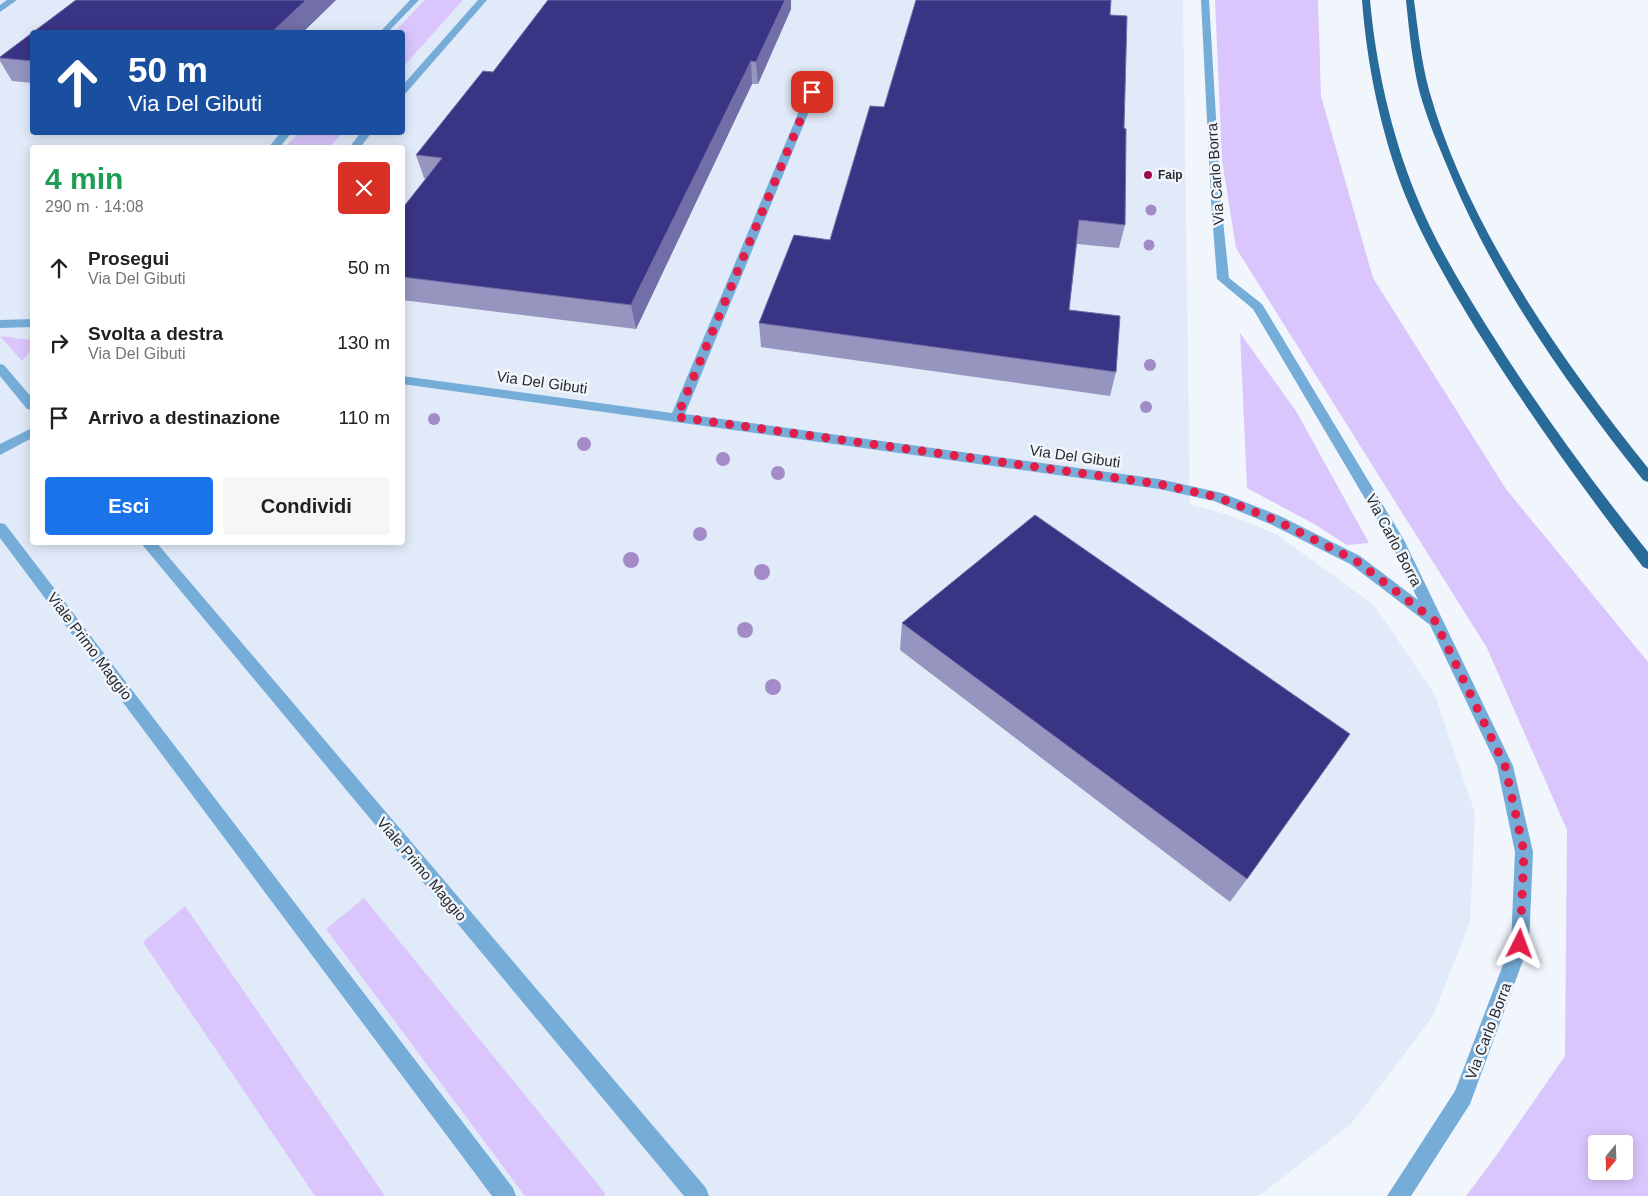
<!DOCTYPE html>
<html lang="it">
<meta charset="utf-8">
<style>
body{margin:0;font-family:Helvetica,sans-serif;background:#f6f6f6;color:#202124;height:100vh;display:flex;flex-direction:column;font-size:19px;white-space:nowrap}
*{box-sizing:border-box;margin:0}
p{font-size:16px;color:#757577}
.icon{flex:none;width:28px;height:28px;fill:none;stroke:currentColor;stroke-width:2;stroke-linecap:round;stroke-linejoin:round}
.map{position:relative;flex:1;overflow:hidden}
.drawer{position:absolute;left:30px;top:145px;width:375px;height:400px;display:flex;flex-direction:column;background:#fff;border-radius:5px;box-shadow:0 2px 12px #0003}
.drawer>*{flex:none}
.guide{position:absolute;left:30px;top:30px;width:375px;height:105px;border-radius:5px;box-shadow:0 2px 12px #0003;background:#1a4fa0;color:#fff;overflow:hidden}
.needle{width:32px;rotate:199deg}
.tools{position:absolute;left:1588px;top:1135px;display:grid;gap:10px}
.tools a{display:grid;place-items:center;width:45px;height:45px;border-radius:5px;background:#fff;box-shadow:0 2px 12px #0003;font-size:25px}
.pin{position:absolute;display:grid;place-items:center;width:42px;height:42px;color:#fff;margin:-21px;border-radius:10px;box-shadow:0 2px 8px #0006}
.me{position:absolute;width:55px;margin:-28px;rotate:3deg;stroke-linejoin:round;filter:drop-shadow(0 0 4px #0008)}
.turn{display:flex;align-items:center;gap:18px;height:105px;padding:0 15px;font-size:22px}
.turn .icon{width:65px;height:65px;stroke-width:2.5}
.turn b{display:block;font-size:35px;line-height:42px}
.round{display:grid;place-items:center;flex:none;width:52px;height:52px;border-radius:5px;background:#f6f6f6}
.headline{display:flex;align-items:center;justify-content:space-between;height:85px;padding:0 15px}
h1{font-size:30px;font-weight:700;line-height:38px;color:#1e9e55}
.action{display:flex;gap:10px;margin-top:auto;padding:10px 15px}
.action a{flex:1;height:58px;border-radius:5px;background:#1a73e8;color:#fff;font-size:20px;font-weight:700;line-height:58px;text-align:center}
.action a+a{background:#f6f6f6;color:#202124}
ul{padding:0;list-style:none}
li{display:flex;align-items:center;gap:15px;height:75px;padding:0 15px}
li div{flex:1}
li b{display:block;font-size:19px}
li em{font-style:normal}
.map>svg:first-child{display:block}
.built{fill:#e1eaf8;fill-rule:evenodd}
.green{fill:#dac6fd;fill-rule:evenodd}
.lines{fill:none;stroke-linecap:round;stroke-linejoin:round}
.street{fill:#75add8;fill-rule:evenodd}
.primary{fill:#296b98;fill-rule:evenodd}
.tree{fill:#a38bc7}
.wall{fill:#9695c0}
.shaded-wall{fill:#716ea8}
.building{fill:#3a3484;stroke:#716ea8}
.route{stroke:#e11d48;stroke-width:9;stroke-dasharray:0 16.2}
.poi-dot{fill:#9f0951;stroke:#f1f6fd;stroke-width:2}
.labels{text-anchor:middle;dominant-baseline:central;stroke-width:5;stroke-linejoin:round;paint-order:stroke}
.far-poi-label{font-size:12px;font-weight:bold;fill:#282a2d;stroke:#f1f6fd;text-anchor:start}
.street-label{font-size:15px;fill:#282a2d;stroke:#f1f6fd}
</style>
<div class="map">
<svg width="1648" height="1196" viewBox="0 0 1648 1196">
<rect width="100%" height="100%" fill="#f1f6fd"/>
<path class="built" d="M 0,0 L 1183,0 L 1190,505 L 1226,514 L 1276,534 L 1374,605 L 1435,695 L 1475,813 L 1470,922 L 1433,1016 L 1351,1124 L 1259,1196 L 0,1196 ZM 32,32 L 402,32 L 402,132 L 32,132 ZM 32,148 L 402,148 L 402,542 L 32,542 Z"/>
<path class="green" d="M 425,0 L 463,0 L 403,67 L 402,32 L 394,32 Z
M 1215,0 L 1318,0 L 1321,96 L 1373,278 L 1506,489 L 1648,662 L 1648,1196 L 1466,1196 L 1496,1156 L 1565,1056 L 1567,830 L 1487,648 L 1236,248 L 1222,160 ZM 1596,1144 L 1624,1144 L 1624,1171 L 1596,1171 Z
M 299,133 L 299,132 L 343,133 L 329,147 L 285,147 Z
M 1240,333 L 1296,411 L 1369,543 L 1347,545 L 1314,524 L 1247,488 Z
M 0,336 L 32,340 L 32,349 L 22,361 Z
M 364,898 L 605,1193 L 604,1196 L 525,1196 L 326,929 Z
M 185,906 L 385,1196 L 315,1196 L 143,942 Z"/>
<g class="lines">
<path class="street" d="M 7,0 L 17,0 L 0,12 L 0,5 Z
M 410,0 L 419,0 L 388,32 L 380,32 Z
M 478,0 L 487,0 L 405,94 L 402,95 L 402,86 Z
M 1201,0 L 1209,0 L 1221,201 L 1229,278 L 1262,304 L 1404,540 L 1513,766 L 1533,852 L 1529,944 L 1470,1104 L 1411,1196 L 1387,1196 L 1455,1091 L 1511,944 L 1515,852 L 1497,766 L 1430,625 L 1350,564 L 1270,524 L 1214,501 L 1159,489 L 402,384 L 402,376 L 672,413 L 807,92 L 812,89 L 817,92 L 685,414 L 1159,479 L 1222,493 L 1280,516 L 1360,556 L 1418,600 L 1390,541 L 1253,309 L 1217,279 L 1211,201 Z
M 281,132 L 292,132 L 279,148 L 268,148 Z
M 361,132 L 372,132 L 360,148 L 349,148 Z
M 32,319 L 32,327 L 0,328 L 0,320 Z
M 0,364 L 4,365 L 32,398 L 32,410 L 27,409 L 0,376 Z
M 32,428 L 32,438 L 0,455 L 0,444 Z
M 0,523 L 5,524 L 513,1188 L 516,1196 L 492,1196 L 0,538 Z
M 140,542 L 156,542 L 706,1188 L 709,1196 L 684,1196 Z"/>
<path class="primary" d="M 1362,0 L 1370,0 C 1376,66 1391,133 1416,195 C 1434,240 1460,283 1486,325 C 1535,404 1590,479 1648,552 L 1648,569 L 1643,567 C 1584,490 1527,411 1476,329 C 1450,286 1424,242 1405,195 C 1381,133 1367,66 1362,0 Z
M 1406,0 L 1414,0 C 1418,30 1421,60 1429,90 C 1467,226 1560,358 1648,468 L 1648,482 L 1643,480 C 1569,387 1499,289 1452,178 C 1440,149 1427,120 1419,90 C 1412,60 1409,30 1406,0 Z"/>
</g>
<g class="tree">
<circle cx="1151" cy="210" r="5.5"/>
<circle cx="1149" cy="245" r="5.5"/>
<circle cx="1150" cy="365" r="6"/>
<circle cx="1146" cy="407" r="6"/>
<circle cx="434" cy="419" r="6"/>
<circle cx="584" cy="444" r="7"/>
<circle cx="723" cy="459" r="7"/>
<circle cx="778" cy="473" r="7"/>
<circle cx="700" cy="534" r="7"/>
<circle cx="631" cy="560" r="8"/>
<circle cx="762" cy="572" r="8"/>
<circle cx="745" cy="630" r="8"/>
<circle cx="773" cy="687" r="8"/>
</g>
<path class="wall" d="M 76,0 L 336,0 L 303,32 L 32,32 L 32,83 L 12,81 L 0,61 L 0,57 Z
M 791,9 L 758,84 L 752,84 L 636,329 L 402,300 L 402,209 L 426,179 L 424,178 L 416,155 L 493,72 Z
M 1110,15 L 1125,225 L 1119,248 L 1077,244 L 1069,310 L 1116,372 L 1110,396 L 761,347 L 759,323 L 830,240 L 884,107 Z
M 902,623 L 1247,879 L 1230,902 L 900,650 Z"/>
<path class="shaded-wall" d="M 306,0 L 336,0 L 303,32 L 272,32 Z
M 785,0 L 791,0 L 791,9 L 758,84 L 756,62 Z
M 751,61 L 752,84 L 636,329 L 631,305 Z"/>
<path class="building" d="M 76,0 L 306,0 L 272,32 L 32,32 L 32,61 L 0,58 L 0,57 Z
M 548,0 L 785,0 L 756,62 L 751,61 L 631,305 L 402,277 L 402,247 L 403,246 L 402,246 L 402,209 L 442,158 L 416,155 L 483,71 L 493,72 Z
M 916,0 L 1111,0 L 1110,15 L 1127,16 L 1124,128 L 1126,129 L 1125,225 L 1079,220 L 1069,310 L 1120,316 L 1116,372 L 759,323 L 794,235 L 830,240 L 870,106 L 884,107 Z
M 1035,515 L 1350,734 L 1247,879 L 902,623 Z"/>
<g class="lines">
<path class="route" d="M 812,92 L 677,417 L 1159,484 L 1217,497 L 1275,520 L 1355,560 L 1435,621 L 1505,766 L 1524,852 L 1520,944"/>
</g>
<circle class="poi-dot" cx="1148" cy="175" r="5"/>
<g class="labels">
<g class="far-poi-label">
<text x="1158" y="175">Faip</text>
</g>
<g class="street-label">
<text transform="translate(1215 174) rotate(-94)">Via Carlo Borra</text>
<text transform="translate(542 382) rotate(8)">Via Del Gibuti</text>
<text transform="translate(1075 456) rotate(8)">Via Del Gibuti</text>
<text transform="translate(1394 540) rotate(62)">Via Carlo Borra</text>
<text transform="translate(90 646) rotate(53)">Viale Primo Maggio</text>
<text transform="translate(422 869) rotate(50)">Viale Primo Maggio</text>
<text transform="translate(1488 1031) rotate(-69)">Via Carlo Borra</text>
</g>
</g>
</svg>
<div class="tools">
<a><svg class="needle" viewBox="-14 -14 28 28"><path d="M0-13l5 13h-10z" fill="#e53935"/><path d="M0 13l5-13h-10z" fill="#757577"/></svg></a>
</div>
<div class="pin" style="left:812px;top:92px;background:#d93025"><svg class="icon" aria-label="arrive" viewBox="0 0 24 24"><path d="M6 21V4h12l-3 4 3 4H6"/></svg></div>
<svg class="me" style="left:1520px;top:944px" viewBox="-20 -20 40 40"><path d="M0-17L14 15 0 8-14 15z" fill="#e11d48" stroke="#fff" stroke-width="4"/></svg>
<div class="guide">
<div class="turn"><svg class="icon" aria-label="ahead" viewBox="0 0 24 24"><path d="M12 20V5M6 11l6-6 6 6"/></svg><div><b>50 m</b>Via Del Gibuti</div></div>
</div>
<section class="drawer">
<div class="headline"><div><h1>4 min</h1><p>290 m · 14:08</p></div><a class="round" style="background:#d93025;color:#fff"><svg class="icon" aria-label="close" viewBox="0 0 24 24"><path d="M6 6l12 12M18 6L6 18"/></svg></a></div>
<ul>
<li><svg class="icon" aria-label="ahead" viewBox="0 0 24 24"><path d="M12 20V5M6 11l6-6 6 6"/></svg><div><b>Prosegui</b><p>Via Del Gibuti</p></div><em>50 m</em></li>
<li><svg class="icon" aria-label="right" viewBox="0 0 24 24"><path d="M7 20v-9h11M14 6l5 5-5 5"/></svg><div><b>Svolta a destra</b><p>Via Del Gibuti</p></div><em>130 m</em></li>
<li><svg class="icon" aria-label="arrive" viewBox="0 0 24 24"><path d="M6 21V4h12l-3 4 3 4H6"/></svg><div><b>Arrivo a destinazione</b></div><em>110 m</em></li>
</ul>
<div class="action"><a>Esci</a><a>Condividi</a></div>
</section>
</div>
